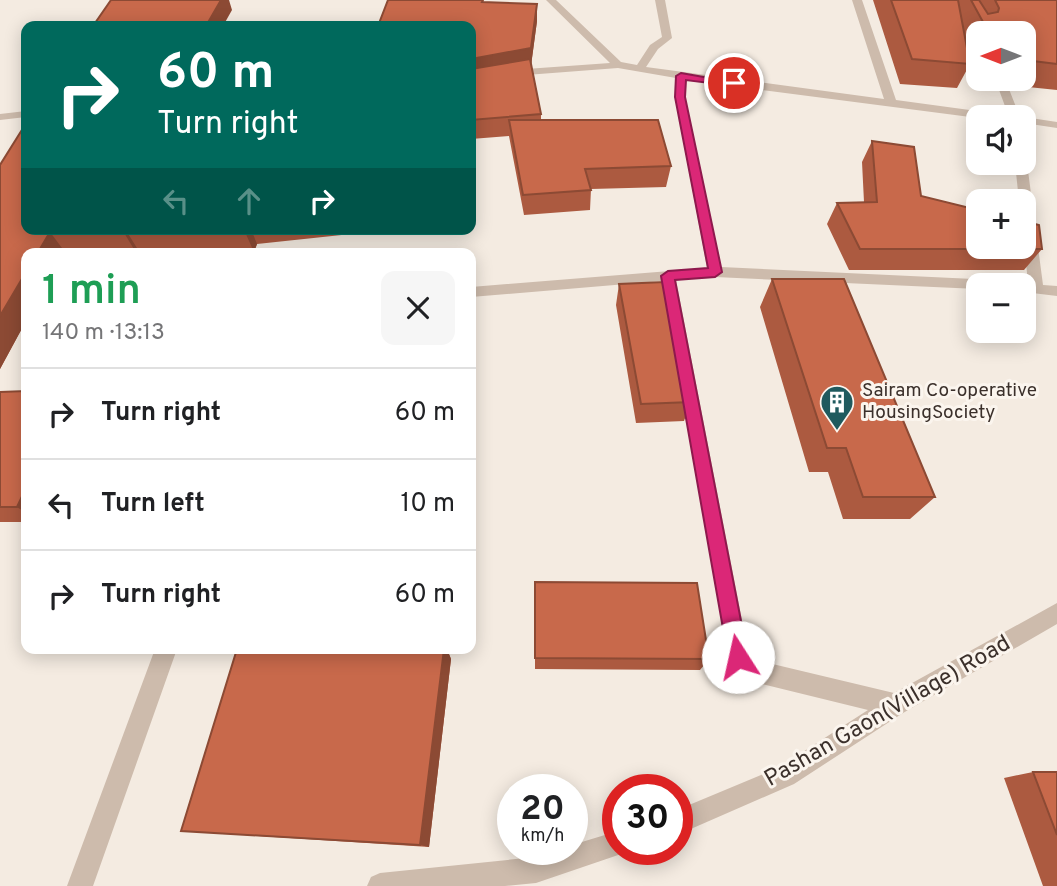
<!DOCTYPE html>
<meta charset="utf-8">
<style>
body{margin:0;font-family:Overpass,sans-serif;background:#f6f6f6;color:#202124;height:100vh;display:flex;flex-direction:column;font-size:26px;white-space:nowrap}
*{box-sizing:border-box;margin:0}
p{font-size:23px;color:#757577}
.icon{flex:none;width:38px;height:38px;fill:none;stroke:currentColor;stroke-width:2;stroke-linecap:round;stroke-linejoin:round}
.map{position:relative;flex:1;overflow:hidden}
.details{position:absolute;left:21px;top:248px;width:455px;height:406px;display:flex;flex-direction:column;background:#fff;border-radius:14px;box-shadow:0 4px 18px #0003}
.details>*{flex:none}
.banner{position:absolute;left:21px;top:21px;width:455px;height:214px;border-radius:14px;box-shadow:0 4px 18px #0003;background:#00695c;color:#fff;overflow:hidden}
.needle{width:46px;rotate:270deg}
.fabs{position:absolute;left:966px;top:21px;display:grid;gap:14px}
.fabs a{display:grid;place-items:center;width:70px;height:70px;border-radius:14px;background:#fff;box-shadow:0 4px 18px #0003;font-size:35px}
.speed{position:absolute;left:497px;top:774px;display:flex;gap:14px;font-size:35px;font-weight:700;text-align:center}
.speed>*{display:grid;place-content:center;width:91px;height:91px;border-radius:50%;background:#fff;box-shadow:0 4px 18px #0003;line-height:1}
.speed small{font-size:18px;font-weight:400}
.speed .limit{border:10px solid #d22;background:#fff;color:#111}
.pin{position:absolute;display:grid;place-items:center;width:60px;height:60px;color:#fff;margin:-30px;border:4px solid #fff;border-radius:50%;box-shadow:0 2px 7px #0007}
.me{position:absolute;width:77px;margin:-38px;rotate:350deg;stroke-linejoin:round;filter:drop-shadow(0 0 5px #0008)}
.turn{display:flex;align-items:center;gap:24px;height:147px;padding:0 21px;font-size:32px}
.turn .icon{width:91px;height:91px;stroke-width:2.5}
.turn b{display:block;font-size:49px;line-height:60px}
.lanes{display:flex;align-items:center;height:66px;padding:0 21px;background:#0003;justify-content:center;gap:35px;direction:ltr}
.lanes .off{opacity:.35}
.round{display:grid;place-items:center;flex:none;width:74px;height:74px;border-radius:14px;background:#f6f6f6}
.headline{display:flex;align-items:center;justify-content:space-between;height:119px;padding:0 21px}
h1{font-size:42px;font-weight:600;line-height:52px;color:#1e9e55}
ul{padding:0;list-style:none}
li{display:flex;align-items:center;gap:21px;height:91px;padding:0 21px;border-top:2px solid #e0e0e0}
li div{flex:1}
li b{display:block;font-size:26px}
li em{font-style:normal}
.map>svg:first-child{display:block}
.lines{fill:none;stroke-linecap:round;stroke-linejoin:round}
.street{fill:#cdbbac;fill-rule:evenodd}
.wall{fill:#ac5a40}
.shaded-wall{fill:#8c4a34}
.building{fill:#c8694b;stroke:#8c4a34;stroke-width:2}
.route{fill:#db2777;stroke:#8e194d;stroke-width:2}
.labels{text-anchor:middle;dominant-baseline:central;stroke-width:6;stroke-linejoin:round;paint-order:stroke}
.poi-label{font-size:19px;fill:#3b302b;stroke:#fbf5ee;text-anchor:start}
.near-street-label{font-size:23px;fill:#3b302b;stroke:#fbf5ee}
</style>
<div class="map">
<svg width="1057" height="886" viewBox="0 0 1057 886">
<rect width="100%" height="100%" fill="#f4ebe1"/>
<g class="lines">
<path class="street" d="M 546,0 L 556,0 L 621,62 L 637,65 L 650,45 L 662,37 L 655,0 L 665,0 L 672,38 L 658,49 L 646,67 L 884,99 L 852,0 L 862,0 L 896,100 L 999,114 L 1005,117 L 978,118 L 686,80 L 685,97 L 721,267 L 995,280 L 1002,285 L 978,285 L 978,289 L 715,277 L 676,280 L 748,651 L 760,661 L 894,693 L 1057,603 L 1057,624 L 903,713 L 794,784 L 677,835 L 677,810 L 778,768 L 868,710 L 754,682 L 730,665 L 662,281 L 471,297 L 471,287 L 707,268 L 675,97 L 676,78 L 618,68 L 526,75 L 471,86 L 471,80 L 526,69 L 610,63 Z
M 995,79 L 1005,79 L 1020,117 L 1009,117 Z
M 26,111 L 26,117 L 0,120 L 0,114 Z
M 1021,117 L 1024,117 L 1057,122 L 1057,128 L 1024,123 L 1024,117 Z
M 1024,160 L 1027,163 L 1043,285 L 1057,286 L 1057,296 L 1024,292 L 1024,285 L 1020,285 L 1028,283 L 1024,243 L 1024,201 L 1019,201 L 1015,163 L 1024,163 Z
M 155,649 L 177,649 L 93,886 L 67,886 Z
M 618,831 L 618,849 L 628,849 L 627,852 L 536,883 L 505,886 L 367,886 L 371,877 L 380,873 L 536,857 L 562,849 L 572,849 L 572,845 Z"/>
</g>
<path class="wall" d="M 873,0 L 1057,0 L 1057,90 L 1010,85 L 1006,79 L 1024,79 L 1024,33 L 978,33 L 978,64 L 966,38 L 970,64 L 957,88 L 900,84 Z
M 491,2 L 537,4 L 537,21 L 531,65 L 541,114 L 541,120 L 671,166 L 666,187 L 591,189 L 590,210 L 524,215 L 509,136 L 471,139 L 471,26 Z
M 986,79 L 996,79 L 994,83 L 987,82 Z
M 872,141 L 921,196 L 1042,249 L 1024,270 L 849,270 L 827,224 L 837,203 L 864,202 L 862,162 Z
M 0,165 L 26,229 L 351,229 L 351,234 L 257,244 L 254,252 L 137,248 L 135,251 L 65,252 L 64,254 L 26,254 L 26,321 L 0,369 Z
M 772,279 L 935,497 L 910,519 L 843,519 L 828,472 L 809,472 L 760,307 Z
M 619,284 L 691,402 L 684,421 L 636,423 L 616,305 Z
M 26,391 L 26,522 L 0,522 L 0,392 Z
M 535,582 L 709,659 L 700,670 L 535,669 Z
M 237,649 L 447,649 L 451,659 L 429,847 L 181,831 Z
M 1033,772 L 1057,772 L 1057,886 L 1043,886 L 1004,778 Z"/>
<path class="shaded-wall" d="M 221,0 L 229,0 L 232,10 L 223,26 L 206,26 Z
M 537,4 L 537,21 L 531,66 L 471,77 L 471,59 Z
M 124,229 L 125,229 L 137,248 L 135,251 L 123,231 Z
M 246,229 L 251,229 L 257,244 L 254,252 L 245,232 Z
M 50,232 L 65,252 L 64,254 L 37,254 Z
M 26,272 L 26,321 L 0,369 L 0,316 Z
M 26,488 L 26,513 L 17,507 Z
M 444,649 L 447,649 L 451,659 L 429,847 L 420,845 Z"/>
<path class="building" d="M 111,0 L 221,0 L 206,26 L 93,26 Z
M 388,0 L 483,0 L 482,2 L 537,4 L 531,48 L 471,59 L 471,26 L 378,26 Z
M 891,0 L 958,0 L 970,64 L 912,59 Z
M 971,0 L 979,0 L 988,14 L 998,12 L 999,8 L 995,0 L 1057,0 L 1057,64 L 1025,60 L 1024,58 L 1024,33 L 989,33 Z
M 530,59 L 541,114 L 471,120 L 471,69 Z
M 509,120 L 658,120 L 671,166 L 585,169 L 591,190 L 523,195 Z
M 25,125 L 26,125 L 26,229 L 124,229 L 123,231 L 50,232 L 37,254 L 26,254 L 26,272 L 0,316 L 0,165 Z
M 872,141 L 914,147 L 921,196 L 978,210 L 978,247 L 1024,247 L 1024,221 L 1039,225 L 1042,249 L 860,249 L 837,203 L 877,202 Z
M 166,229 L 246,229 L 245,232 Z
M 772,279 L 844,279 L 935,497 L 863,497 L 846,448 L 827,448 Z
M 665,282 L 691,402 L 641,404 L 619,284 Z
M 26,391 L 26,488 L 17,507 L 0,507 L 0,392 Z
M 535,582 L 697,583 L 709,659 L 535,658 Z
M 237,649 L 444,649 L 420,845 L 181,831 Z
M 1033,772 L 1057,772 L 1057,835 Z"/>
<path class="route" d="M 681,73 L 738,83 L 734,86 L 686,80 L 685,97 L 722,272 L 715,277 L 675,280 L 748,657 L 745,664 L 738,667 L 731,664 L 728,657 L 661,276 L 668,271 L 708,268 L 675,97 L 676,76 Z"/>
<defs>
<symbol id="building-pin" viewBox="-11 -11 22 30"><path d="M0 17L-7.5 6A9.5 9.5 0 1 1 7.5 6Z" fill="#1f5a5e" stroke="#fbf5ee"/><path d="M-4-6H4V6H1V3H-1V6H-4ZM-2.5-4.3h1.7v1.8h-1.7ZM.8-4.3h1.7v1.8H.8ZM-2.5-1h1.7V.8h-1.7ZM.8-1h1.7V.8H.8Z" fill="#fff"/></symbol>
</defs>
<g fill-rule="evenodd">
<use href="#building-pin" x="818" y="383" width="38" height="52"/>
</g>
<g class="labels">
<g class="poi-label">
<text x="862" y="391">Sairam Co-operative<tspan x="862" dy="22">HousingSociety</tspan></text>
</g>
<g class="near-street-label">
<text transform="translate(888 712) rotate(-30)">Pashan Gaon(Village) Road</text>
</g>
</g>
</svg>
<div class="fabs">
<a><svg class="needle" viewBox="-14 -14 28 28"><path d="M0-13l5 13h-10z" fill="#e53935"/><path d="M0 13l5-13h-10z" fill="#757577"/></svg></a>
<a><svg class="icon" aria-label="sound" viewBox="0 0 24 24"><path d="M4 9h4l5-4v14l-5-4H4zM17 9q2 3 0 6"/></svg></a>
<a>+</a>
<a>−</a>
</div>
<div class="speed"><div>20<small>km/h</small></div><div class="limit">30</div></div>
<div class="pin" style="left:734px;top:83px;background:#d93025"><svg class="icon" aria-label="arrive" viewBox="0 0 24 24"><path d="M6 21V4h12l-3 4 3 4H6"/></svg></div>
<svg class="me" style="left:738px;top:657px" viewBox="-20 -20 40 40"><circle r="19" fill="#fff"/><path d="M0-13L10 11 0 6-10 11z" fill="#db2777"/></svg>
<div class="banner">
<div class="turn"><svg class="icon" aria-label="right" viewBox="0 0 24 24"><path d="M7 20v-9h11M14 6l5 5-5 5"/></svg><div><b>60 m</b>Turn right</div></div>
<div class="lanes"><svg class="icon off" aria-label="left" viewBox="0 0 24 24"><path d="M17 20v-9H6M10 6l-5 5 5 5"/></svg><svg class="icon off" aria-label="ahead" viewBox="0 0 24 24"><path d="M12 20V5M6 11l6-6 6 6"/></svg><svg class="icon" aria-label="right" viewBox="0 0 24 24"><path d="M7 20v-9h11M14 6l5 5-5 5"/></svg></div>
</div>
<section class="details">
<div class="headline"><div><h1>1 min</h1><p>140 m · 13:13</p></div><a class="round"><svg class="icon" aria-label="close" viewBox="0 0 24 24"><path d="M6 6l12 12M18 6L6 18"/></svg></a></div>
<ul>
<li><svg class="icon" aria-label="right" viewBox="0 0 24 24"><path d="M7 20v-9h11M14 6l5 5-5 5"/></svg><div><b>Turn right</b></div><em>60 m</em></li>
<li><svg class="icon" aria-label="left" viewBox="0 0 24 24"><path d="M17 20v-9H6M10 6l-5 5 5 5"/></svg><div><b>Turn left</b></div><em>10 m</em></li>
<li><svg class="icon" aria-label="right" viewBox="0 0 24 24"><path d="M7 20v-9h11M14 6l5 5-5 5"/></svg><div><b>Turn right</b></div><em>60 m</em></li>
</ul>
</section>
</div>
